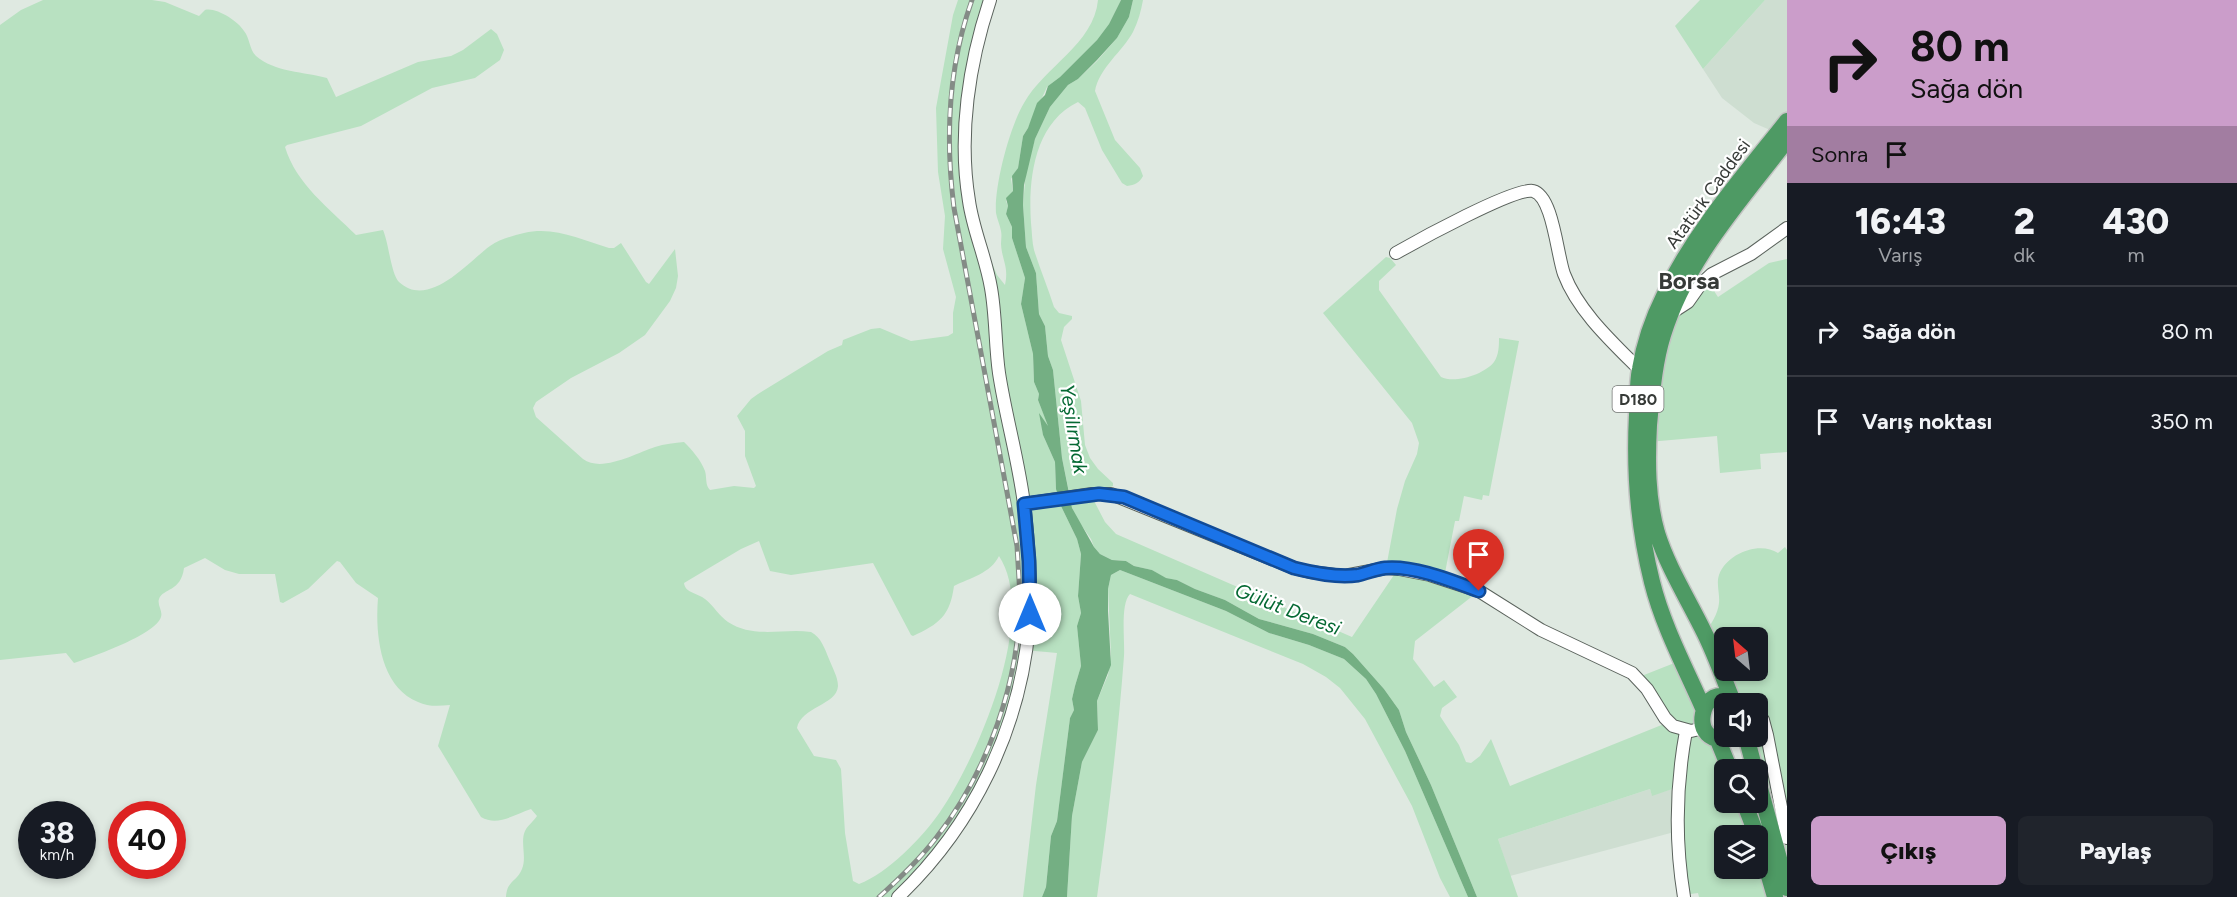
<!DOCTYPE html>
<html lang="tr">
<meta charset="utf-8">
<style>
body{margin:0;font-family:Figtree,sans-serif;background:#20242c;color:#f1f3f6;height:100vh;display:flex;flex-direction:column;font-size:22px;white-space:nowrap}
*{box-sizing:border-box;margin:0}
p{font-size:20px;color:#9ea1a6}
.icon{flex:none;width:33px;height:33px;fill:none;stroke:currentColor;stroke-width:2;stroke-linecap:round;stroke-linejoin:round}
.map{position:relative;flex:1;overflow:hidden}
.sheet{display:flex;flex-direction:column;background:#171b24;width:450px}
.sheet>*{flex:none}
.hud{background:#cb9dca;color:#111;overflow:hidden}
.needle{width:39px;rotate:332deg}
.controls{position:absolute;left:1714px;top:627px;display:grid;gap:12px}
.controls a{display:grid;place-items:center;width:54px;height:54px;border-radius:9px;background:#171b24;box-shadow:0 3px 9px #0003;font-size:30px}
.speed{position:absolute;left:18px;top:801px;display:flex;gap:12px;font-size:30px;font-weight:700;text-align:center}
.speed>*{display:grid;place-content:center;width:78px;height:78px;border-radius:50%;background:#171b24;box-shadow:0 3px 9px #0003;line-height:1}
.speed small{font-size:15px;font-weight:400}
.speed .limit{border:9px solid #d22;background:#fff;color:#111}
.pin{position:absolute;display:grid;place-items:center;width:51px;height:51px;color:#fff;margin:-62px -26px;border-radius:50% 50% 50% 0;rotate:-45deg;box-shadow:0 0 6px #0007}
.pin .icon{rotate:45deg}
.me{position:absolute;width:66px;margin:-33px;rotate:0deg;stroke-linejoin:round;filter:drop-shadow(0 0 4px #0008)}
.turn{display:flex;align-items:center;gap:21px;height:126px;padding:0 24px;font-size:27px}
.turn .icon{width:78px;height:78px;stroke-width:2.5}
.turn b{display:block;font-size:42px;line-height:51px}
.then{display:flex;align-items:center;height:57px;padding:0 24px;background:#0003;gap:12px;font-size:22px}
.eta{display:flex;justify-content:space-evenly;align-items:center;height:102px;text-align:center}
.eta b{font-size:36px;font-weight:800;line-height:42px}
.primary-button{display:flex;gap:12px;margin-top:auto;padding:12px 24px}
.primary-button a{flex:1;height:69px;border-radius:9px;background:#cb9dca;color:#111;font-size:24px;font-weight:800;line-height:69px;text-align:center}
.primary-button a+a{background:#20242c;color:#f1f3f6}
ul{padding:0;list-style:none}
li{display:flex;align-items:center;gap:18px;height:90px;padding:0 24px;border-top:2px solid #363941}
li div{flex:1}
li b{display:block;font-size:22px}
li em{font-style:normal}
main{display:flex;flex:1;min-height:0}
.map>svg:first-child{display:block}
.built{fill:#ceded1}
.green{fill:#b8e1c1;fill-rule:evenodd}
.water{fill:#74af83}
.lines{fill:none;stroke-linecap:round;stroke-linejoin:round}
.minor-casing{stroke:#5a625c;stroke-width:14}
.highway-casing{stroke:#c3c4c3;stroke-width:19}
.minor{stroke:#fff;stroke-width:12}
.highway{stroke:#4e9a64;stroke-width:16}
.rail-casing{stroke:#848b86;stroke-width:5}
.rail{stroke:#fff;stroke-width:3;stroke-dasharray:9;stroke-linecap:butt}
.route-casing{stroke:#114b97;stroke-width:15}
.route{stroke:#1a73e8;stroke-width:10}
.labels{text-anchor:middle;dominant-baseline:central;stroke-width:4.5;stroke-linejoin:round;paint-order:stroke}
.shield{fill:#fff;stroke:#727573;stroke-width:1.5}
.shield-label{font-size:16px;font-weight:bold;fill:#363a37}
.street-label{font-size:18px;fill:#363a37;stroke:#fff}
.water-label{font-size:20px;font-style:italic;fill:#056933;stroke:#fff}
.district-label{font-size:24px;font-weight:bold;fill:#363a37;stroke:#fff}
</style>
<main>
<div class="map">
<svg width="1787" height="897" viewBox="0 0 1787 897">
<rect width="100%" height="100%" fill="#dfe9e1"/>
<path class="built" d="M 1765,0 L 1787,0 L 1787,121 L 1777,133 L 1754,123 L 1722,98 L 1703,69 Z
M 1678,787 L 1678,831 L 1510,876 L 1498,839 L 1650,789 L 1652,795 Z"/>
<path class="green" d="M 43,0 L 152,0 L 165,2 L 199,16 L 205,10 C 216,7 238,21 244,31 C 250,38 249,49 256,56 C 274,72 305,72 327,78 L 336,97 L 418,62 L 451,56 L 463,50 L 491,29 L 497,34 L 504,50 L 500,60 L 475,78 L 432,88 L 361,126 L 287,145 L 285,147 C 296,184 330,209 356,235 L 383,230 C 389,244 391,274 399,282 C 429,310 469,261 490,246 C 500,239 512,236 524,233 C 555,226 581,240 609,248 L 614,248 L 621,243 L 646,282 L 649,284 L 675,249 L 678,276 L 676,288 L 670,301 L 645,335 L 619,353 L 571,378 L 536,402 L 533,408 L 536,417 L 583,459 C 602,473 636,453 655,447 C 664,444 675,443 684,442 C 692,450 701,460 705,471 C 707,478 705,485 710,490 L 734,486 L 754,488 L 756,486 L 745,456 L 745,431 L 737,416 L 751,399 L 758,394 L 828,351 L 842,345 L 843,340 L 871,329 L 880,328 L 911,341 L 948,336 L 953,333 L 953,313 L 956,297 L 943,249 L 945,216 L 938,172 L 936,108 L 953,15 L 958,0 L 990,0 L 975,60 L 965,171 L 983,242 L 997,275 L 1005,285 C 1009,266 1002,261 1001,244 C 1001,240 1002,236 1001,231 C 1000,225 997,219 996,213 C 994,186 1010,126 1024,103 C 1044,67 1094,44 1098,0 L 1121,0 L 1109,24 L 1097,40 L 1060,77 L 1047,87 L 1028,128 L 1023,136 L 1018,168 L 1011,179 L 1013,191 L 1006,201 L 1008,206 L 1006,214 L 1012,227 L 1012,238 L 1025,278 L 1021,304 L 1033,354 L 1034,382 L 1039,394 L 1038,400 L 1050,430 L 1041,417 L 1043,435 L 1055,462 L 1056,489 L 1060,504 L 1077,539 L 1081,554 L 1078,596 L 1081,613 L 1077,626 L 1081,666 L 1075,686 L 1072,699 L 1074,710 L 1070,718 L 1057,821 L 1051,836 L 1046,887 L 1042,897 L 1023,897 L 1036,785 L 1057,653 L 1025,650 L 1012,714 L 961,824 L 898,897 L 506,897 C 507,880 517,882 522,869 C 527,857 520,842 525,831 C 528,825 534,821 537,816 L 531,809 C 515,814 498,827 481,817 L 438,746 L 450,705 C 439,706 428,707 418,702 C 380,687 375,634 378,598 L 356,583 L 340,562 L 337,561 L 308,589 L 283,603 L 280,602 L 275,574 L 239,574 L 225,570 L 205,558 L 184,568 C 181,592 163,588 159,599 C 157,605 163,611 161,617 C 155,635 92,657 74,663 L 66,653 L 0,660 L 0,25 L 21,10 ZM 759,541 L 770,571 L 791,575 L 873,563 L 911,635 L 913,636 C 939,624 950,616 954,586 C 970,578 991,573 999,556 C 1039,617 977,758 940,812 C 923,837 888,873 859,884 L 853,881 L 845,833 L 841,769 L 836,760 L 814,756 L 797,728 C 801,707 837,705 838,686 C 838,677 832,667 829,659 C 825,649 821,637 811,632 C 783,628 754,639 728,622 C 719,616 714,606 705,599 C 698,593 685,593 684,583 L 741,549 Z
M 1133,0 L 1143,0 C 1141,11 1138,22 1133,32 C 1122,52 1099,68 1095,91 L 1115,140 L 1140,168 L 1143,176 C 1139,183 1135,185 1127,186 L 1122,183 L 1102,150 L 1085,108 L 1078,102 C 1034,123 1028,180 1031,223 C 1032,232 1032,242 1034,250 C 1040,269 1048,288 1054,307 L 1059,313 L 1072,316 L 1072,319 L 1064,327 L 1061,340 L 1081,401 L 1085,445 L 1090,458 L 1098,469 L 1113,483 L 1113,486 L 1110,487 L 1069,492 L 1062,458 L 1053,370 L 1048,356 L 1045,326 L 1039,314 L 1036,273 L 1026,247 L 1023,205 L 1026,170 L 1035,139 L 1050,107 L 1068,85 L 1078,79 L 1097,61 L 1117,38 L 1129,17 Z
M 1700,0 L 1765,0 L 1703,69 L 1675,26 Z
M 1386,257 L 1390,258 L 1396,265 L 1379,281 L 1379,290 L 1441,377 C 1455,384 1485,374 1494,362 C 1499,355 1499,345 1499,338 L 1519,341 L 1489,496 L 1483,495 L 1482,500 L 1464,496 L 1459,521 L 1455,521 L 1444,578 L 1479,591 L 1415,641 L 1413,659 L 1434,687 L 1444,680 L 1457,697 L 1442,708 L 1440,716 L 1459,745 L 1466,762 L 1471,763 L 1480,756 L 1491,739 L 1510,786 L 1669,722 L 1640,680 L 1644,675 L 1682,660 L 1725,770 L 1725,802 L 1744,803 L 1757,835 L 1725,836 L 1725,868 L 1758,868 L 1758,838 L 1775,897 L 1699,897 L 1698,893 L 1683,895 L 1678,787 L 1652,796 L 1650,789 L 1498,839 L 1518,897 L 1477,897 L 1431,785 L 1406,732 L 1399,710 L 1384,689 L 1353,654 L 1345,647 L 1313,634 L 1259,619 L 1225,600 L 1195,589 L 1177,580 L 1165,578 L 1152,570 L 1134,566 L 1126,561 L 1112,560 L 1100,554 L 1094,547 L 1091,539 L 1073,513 L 1071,502 L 1093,499 L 1105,522 L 1116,534 L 1352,637 L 1398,569 L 1386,568 L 1397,509 L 1405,481 L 1417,454 L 1419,443 L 1412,423 L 1323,313 Z
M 1787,259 L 1787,452 L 1760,454 L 1761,469 L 1720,473 L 1717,436 L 1648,442 L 1662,336 L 1706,279 L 1718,297 L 1769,263 Z
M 1785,547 L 1787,550 L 1787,888 L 1746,737 L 1758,736 L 1758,704 L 1738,703 L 1705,633 C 1711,624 1718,614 1719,603 C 1720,594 1716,584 1719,575 C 1727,553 1760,541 1778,553 ZM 1725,638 L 1758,638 L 1758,670 L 1725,670 Z
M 1120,570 L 1226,611 L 1269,633 L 1309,645 L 1344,659 L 1366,679 L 1376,694 L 1405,751 L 1468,897 L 1450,897 L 1440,878 L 1412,806 L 1365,719 L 1340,688 L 1326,677 L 1303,664 L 1130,594 C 1120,604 1125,641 1124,656 C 1118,737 1108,817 1097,897 L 1067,897 L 1072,816 L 1082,762 L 1098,730 L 1097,701 L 1108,675 L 1111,655 L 1108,589 L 1111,575 Z"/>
<path class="water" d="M 1121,0 L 1133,0 L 1129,17 L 1117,38 L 1097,60 L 1078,79 L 1068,85 L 1050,107 L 1035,139 L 1024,185 L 1023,205 L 1026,247 L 1036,273 L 1039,314 L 1045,326 L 1048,356 L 1053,370 L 1062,458 L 1072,508 L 1094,547 L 1100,554 L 1112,560 L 1126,561 L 1134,566 L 1152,570 L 1166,578 L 1177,580 L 1195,589 L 1225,600 L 1259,619 L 1313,634 L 1345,647 L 1353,654 L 1384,689 L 1399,710 L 1406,732 L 1431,785 L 1477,897 L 1468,897 L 1405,751 L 1376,694 L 1366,679 L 1344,659 L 1309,645 L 1269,633 L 1226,611 L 1120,570 L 1111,575 L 1108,589 L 1108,611 L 1111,665 L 1097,701 L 1098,730 L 1082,762 L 1072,816 L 1067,897 L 1042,897 L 1046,887 L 1051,836 L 1057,821 L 1070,718 L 1074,710 L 1072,699 L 1075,686 L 1081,666 L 1077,626 L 1081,613 L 1078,596 L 1081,554 L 1077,539 L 1060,504 L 1056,489 L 1055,462 L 1043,435 L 1039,413 L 1048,426 L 1038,400 L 1039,394 L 1034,382 L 1033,354 L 1021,304 L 1025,278 L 1012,238 L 1012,227 L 1006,214 L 1008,206 L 1006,198 L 1013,191 L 1012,176 L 1018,168 L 1023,136 L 1028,128 L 1037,103 L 1045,95 L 1048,86 L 1060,77 L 1097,40 L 1109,24 Z"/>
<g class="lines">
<defs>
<path id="minor" d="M 1396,253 C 1417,241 1515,187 1533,191 C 1553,196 1557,255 1564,274 C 1578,311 1612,342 1640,370
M 1671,313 L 1688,302 L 1700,285 L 1712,274 L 1751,254 L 1787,228
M 1024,504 L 1092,494 L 1111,494 L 1294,568 L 1310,572 L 1344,576 L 1386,568 L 1399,569 L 1430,575 L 1479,591 L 1541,630 L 1632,673 L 1647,689 L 1665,718 L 1673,726 L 1691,731 L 1704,728
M 1758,713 L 1763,720 L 1767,735 L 1787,838
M 898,897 C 973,826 1020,729 1029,626 C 1032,588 1029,549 1025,512 C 1020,465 1006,419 999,373 C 995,345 996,316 991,288 C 986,258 973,230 969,201 C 958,135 969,63 990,0
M 1684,897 C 1675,842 1676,785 1686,731"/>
<path id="highway" d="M 1732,699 C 1723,677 1715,654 1704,632 C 1688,599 1668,568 1657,533 C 1647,498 1647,461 1649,425 C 1652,394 1654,364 1663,335 C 1686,260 1740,201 1787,140
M 1703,708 C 1685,667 1663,626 1652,582 C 1638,526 1634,472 1637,415 C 1638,400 1637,384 1640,369 C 1644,345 1653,318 1664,296 C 1695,231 1743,177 1787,121
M 1731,736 C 1685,753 1700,672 1737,703
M 1746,736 L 1755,770
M 1717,738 L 1730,770
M 1758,781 L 1787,888
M 1744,802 L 1757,836
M 1758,838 L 1775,897"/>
</defs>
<use href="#minor" class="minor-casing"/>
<use href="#highway" class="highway-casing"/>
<use href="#minor" class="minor"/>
<use href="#highway" class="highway"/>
<defs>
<path id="rail" d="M 879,897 C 899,879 919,860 936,838 C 988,772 1020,680 1020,596 C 1019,579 1018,562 1017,546 L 954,208 C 945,137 948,67 972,0"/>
</defs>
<use href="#rail" class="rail-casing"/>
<use href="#rail" class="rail"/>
</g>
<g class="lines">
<defs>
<path id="route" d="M 1030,614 L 1029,561 L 1024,504 L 1099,494 L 1124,497 L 1294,568 C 1314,573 1337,578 1358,575 C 1367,573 1376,569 1385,568 C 1413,565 1452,581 1479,591"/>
</defs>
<use href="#route" class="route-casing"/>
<use href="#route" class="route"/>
</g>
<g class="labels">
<rect class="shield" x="1612.5" y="386" width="51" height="26" rx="4.5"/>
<g class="shield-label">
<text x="1638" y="399">D180</text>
</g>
<g class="street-label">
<text transform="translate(1708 194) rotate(-54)">Atatürk Caddesi</text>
</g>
<g class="water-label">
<text transform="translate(1074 429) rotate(81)">Yeşilırmak</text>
<text transform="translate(1288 609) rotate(21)">Gülüt Deresi</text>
</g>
<g class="district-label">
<text x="1689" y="280">Borsa</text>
</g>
</g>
</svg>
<div class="controls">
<a><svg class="needle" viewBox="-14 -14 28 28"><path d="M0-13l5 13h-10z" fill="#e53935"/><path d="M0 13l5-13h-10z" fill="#9ea1a6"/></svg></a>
<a><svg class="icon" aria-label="sound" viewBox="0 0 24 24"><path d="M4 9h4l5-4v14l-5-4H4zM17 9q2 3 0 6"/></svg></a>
<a><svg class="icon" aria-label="search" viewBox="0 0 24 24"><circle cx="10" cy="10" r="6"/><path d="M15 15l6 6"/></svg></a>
<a><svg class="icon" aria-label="layers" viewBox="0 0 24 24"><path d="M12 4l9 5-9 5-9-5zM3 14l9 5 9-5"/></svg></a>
</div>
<div class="speed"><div>38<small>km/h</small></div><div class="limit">40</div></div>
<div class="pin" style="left:1479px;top:591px;background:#d93025"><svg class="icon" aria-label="arrive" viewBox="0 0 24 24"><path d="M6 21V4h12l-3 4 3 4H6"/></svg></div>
<svg class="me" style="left:1030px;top:614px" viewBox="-20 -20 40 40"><circle r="19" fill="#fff"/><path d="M0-13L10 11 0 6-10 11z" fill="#1a73e8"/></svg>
</div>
<section class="sheet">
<div class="hud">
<div class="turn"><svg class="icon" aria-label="right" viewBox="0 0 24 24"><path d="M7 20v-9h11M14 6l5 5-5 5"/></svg><div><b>80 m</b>Sağa dön</div></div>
<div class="then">Sonra<svg class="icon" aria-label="arrive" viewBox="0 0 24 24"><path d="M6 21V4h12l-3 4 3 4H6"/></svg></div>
</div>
<div class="eta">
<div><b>16:43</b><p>Varış</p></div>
<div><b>2</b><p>dk</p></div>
<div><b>430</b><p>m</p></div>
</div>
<ul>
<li><svg class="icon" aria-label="right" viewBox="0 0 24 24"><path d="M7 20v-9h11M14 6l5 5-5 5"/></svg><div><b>Sağa dön</b></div><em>80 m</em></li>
<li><svg class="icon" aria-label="arrive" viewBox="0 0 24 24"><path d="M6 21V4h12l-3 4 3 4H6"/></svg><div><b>Varış noktası</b></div><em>350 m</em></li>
</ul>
<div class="primary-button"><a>Çıkış</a><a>Paylaş</a></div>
</section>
</main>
